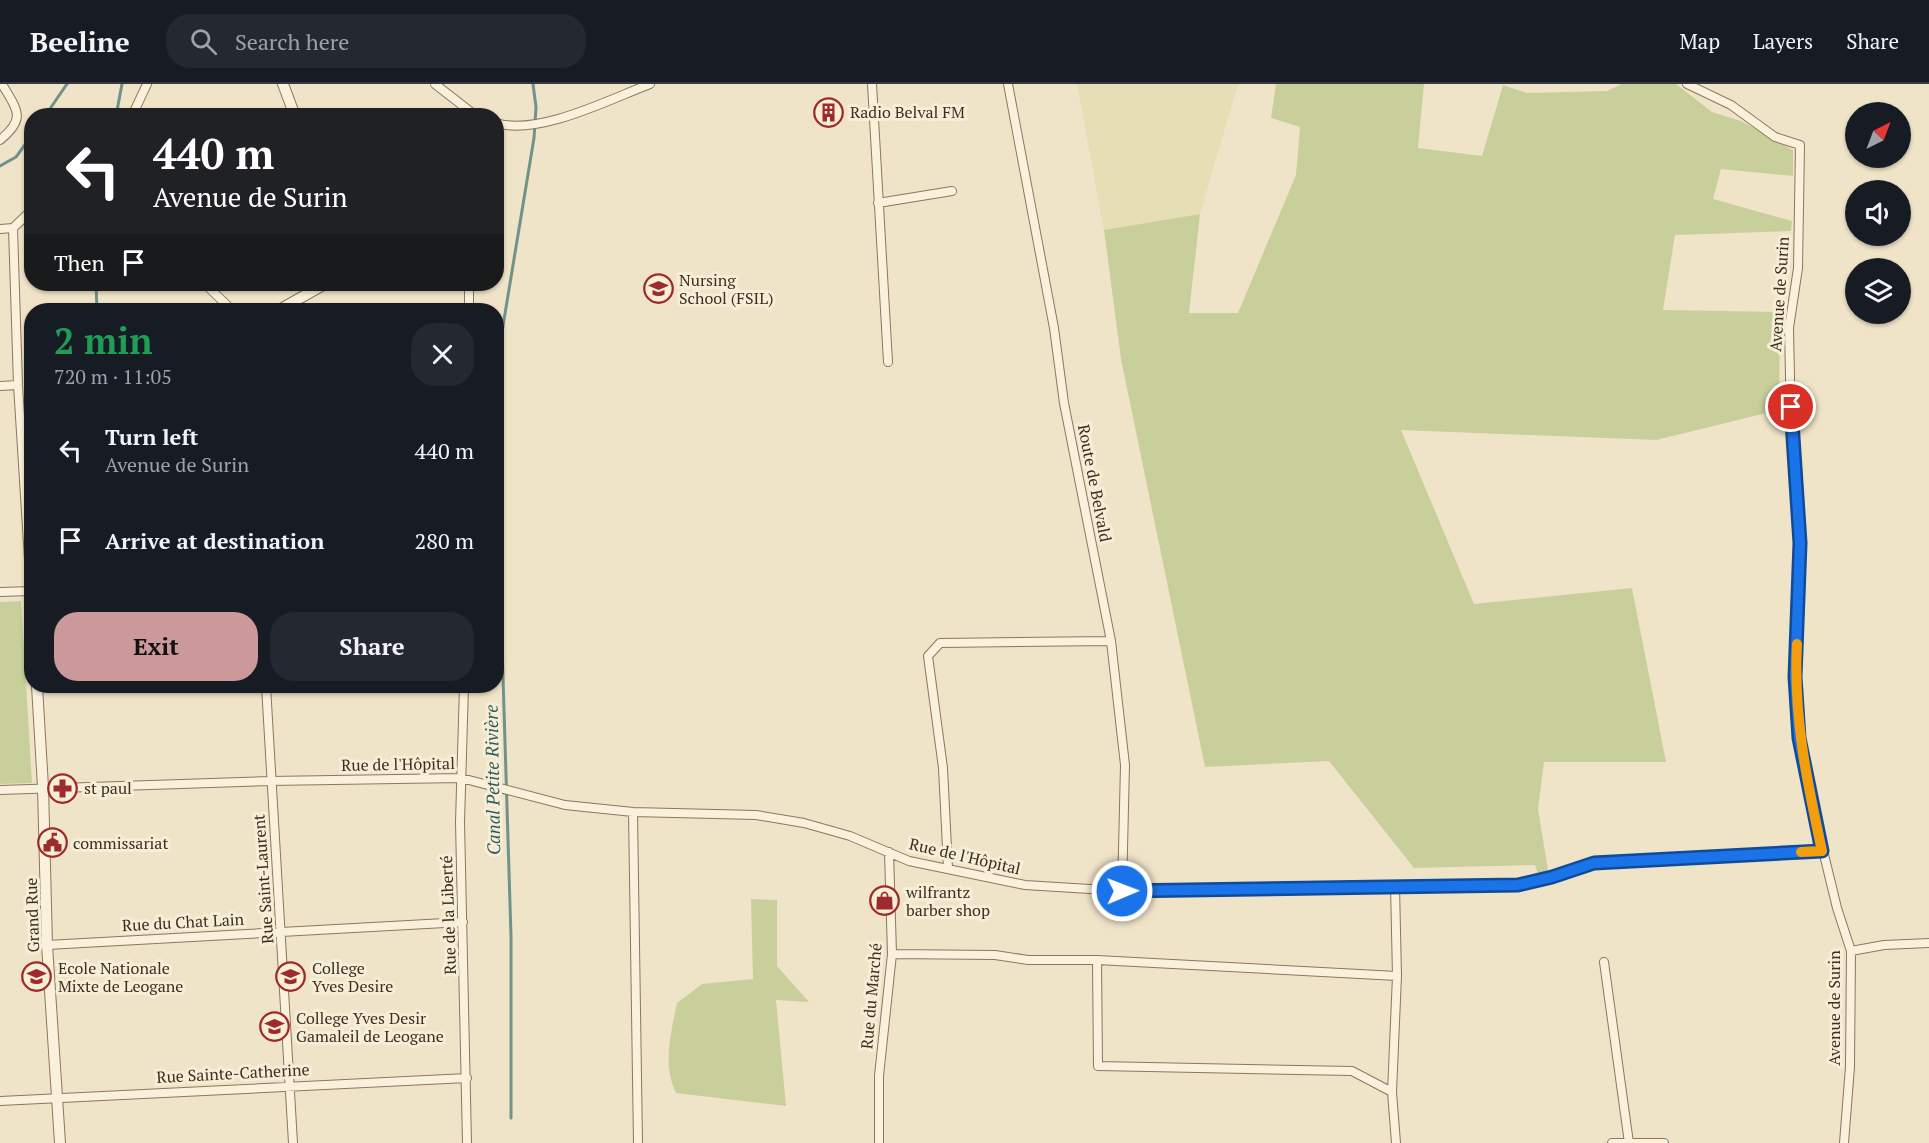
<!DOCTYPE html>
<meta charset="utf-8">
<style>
body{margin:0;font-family:"PT Serif",serif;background:#242831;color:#f1f3f6;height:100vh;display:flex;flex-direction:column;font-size:22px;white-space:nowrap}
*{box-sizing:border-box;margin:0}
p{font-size:20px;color:#9ea1a6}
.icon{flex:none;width:33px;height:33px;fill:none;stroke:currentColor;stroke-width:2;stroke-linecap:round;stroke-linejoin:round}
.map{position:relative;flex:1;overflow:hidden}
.side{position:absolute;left:24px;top:219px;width:480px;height:390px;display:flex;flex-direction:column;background:#171b24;border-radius:24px;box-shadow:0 2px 4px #0004}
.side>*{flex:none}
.banner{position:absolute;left:24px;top:24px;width:480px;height:183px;border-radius:24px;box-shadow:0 2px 4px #0004;background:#202124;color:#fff;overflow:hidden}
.needle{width:39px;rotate:42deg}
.buttons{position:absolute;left:1845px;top:18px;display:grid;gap:12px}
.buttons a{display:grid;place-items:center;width:66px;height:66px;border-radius:50%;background:#171b24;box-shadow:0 2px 4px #0004;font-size:30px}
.pin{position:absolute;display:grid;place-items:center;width:51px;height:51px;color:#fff;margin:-26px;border:3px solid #fff;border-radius:50%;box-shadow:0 2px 6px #0007}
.me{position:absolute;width:66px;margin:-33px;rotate:89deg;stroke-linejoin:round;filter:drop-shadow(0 0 4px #0008)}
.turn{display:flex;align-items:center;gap:21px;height:126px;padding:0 30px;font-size:27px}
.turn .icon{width:78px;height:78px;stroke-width:2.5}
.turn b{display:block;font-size:42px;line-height:51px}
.then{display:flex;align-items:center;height:57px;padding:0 30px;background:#0003;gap:12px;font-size:22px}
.round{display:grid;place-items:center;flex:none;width:63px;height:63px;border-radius:24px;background:#242831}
.head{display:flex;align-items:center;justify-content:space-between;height:102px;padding:0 30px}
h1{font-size:36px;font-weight:600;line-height:45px;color:#1e9e55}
.button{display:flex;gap:12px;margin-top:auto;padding:12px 30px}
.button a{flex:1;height:69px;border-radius:24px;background:#cc999b;color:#111;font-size:24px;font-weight:600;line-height:69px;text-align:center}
.button a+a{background:#242831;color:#f1f3f6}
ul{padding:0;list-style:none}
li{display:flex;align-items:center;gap:18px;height:90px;padding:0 30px}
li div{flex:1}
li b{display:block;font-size:22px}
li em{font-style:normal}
header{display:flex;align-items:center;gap:36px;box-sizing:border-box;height:84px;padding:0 30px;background:#171b24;border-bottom:2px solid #363941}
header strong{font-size:28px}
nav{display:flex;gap:33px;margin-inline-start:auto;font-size:21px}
.search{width:420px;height:54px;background:#242831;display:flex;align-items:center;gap:15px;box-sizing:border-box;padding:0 21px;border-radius:24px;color:#9ea1a6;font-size:22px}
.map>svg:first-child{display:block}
.farmland{fill:#e6deb5}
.green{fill:#c9cf9b}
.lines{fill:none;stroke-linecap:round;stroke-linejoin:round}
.stream{stroke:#6f938a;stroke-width:3}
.minor-casing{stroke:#8d765c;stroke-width:10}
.tertiary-casing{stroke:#8d765c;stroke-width:12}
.minor{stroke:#faf1dc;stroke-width:8}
.tertiary{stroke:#faf1dc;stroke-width:10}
.route-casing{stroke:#114b97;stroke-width:15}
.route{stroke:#1a73e8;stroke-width:10}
.slow{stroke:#f59e0b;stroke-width:10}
.labels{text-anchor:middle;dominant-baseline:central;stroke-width:6;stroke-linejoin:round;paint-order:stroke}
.poi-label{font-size:16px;fill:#3d2e20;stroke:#f7eed8;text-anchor:start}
.street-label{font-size:16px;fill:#3d2e20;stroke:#f7eed8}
.water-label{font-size:18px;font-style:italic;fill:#2f5d5a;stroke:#f7eed8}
</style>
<header>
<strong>Beeline</strong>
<div class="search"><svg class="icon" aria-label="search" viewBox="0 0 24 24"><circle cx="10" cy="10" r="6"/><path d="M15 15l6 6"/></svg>Search here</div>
<nav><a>Map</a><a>Layers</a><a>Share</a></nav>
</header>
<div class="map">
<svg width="1929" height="1059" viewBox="0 0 1929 1059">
<rect width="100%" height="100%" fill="#f0e4c8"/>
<path class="farmland" d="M 1077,0 L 1238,0 L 1200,130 L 1104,146 Z"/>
<path class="green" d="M 1276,0 L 1424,0 L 1418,64 L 1482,72 L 1503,1 L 1527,9 L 1607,7 L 1622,0 L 1676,0 L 1712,28 L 1741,37 L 1793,66 L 1793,92 L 1721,85 L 1713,115 L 1792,137 L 1791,147 L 1675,151 L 1663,226 L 1780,228 L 1779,326 L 1656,356 L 1401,346 L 1474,520 L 1632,504 L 1666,678 L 1544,678 L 1538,725 L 1548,786 L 1538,790 L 1535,781 L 1414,784 L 1329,677 L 1205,683 L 1121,275 L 1104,146 L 1200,130 L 1189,229 L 1238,229 L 1296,91 L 1300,43 L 1271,34 Z
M 21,517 L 32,699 L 0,700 L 0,518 Z
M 751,815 L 777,816 L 777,882 L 809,918 L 776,916 L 786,1022 L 676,1009 C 662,980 671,949 677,919 L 702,900 L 753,895 Z"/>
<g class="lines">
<path class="stream" d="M 45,32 L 67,0
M 116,32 L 122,0
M 0,82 L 16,73 L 32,51
M 96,200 L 97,226
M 511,1034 L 511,852 L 502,561 L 499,266 L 534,54 L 536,23 L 533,0"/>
<defs>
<path id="minor" d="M 435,0 L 476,32
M 872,0 L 888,278
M 1008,0 L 1054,244 L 1064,319 L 1111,557 L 1125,681 L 1122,807
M 1687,0 L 1731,21 L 1775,53 L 1800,61 L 1798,184 L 1789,244 L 1791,342 L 1800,459 L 1795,593 L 1799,654 L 1809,709 L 1837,824 L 1851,867 L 1850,983 L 1844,1059
M 132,32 L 147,0
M 496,39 C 539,52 610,15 650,0
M 0,56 C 27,34 17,26 2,0
M 878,119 L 952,107
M 13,144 L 18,301 L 31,507
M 0,145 L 13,144 L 32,126
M 144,200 L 145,200
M 205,200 L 232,226
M 469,200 L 469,226
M 0,302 L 18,301
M 0,508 L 32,507
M 266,602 L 293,1059
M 464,602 L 460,738 L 467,1059
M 0,706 L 270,697 L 461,694 L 565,721 L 633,728 L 756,731 L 804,739 L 850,752 L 909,777 L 1025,801 L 1122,807 L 1518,801 L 1552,793 L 1594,779 L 1822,767
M 633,728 L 638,1059
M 948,784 L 943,684 L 928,572 L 940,559 L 1111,557
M 1395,802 L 1397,892
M 47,861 L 463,838
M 1851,867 L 1884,861 L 1929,859
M 892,870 L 995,871 L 1028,876 L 1097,876 L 1397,892 L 1392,1008 L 1396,1059
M 1097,876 L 1098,982 L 1352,987 L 1392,1008
M 1604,878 L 1629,1059
M 0,1017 L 467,994
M 879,1059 L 879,992 L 892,870 L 889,768
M 1612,1059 L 1664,1059"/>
<path id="tertiary" d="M 283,0 L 295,32
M 279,226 L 325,200
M 32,507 L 32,511
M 37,602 L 43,703 L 47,861 L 60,1059"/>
</defs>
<use href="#minor" class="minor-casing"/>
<use href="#tertiary" class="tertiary-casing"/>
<use href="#minor" class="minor"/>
<use href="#tertiary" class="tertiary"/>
</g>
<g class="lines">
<defs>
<path id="route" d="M 1122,807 L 1518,801 L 1552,793 L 1594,779 L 1822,767 L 1799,654 L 1795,593 L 1800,459 L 1791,323"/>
</defs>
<use href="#route" class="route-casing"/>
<use href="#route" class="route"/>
<path class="slow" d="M 1797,560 C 1793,631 1807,698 1822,767 L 1801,768"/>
</g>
<defs>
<symbol id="building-ring" viewBox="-11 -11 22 22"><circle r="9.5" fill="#f7eed8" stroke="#9e2a2b" stroke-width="1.5"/><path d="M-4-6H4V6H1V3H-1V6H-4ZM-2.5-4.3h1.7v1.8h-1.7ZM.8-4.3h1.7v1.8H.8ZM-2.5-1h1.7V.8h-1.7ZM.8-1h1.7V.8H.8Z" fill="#9e2a2b"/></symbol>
<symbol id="school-ring" viewBox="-11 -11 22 22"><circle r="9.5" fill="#f7eed8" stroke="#9e2a2b" stroke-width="1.5"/><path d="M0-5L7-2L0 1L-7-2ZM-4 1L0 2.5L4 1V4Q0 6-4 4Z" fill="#9e2a2b"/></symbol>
<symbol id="pharmacy-ring" viewBox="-11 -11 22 22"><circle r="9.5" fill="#f7eed8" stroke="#9e2a2b" stroke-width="1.5"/><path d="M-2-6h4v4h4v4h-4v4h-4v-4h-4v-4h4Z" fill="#9e2a2b"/></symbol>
<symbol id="civic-ring" viewBox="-11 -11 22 22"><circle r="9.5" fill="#f7eed8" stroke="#9e2a2b" stroke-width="1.5"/><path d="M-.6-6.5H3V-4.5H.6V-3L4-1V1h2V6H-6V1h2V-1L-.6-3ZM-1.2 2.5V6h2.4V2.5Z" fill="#9e2a2b"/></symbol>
<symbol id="shop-ring" viewBox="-11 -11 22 22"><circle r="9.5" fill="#f7eed8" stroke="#9e2a2b" stroke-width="1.5"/><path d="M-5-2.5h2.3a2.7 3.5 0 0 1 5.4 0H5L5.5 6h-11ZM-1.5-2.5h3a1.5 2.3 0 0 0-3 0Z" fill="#9e2a2b"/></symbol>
</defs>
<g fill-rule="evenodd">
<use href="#building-ring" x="812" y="12" width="33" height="33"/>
<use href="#school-ring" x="642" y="188" width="33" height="33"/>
<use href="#pharmacy-ring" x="46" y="688" width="33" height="33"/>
<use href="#civic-ring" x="36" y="742" width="33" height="33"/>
<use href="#shop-ring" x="868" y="800" width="33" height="33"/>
<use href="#school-ring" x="20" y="876" width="33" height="33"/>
<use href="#school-ring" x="274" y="876" width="33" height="33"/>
<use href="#school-ring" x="258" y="926" width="33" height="33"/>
</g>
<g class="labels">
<g class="poi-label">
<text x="850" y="28">Radio Belval FM</text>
<text x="679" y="196">Nursing<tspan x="679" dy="18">School (FSIL)</tspan></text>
<text x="84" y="704">st paul</text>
<text x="73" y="759">commissariat</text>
<text x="906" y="808">wilfrantz<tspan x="906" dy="18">barber shop</tspan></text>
<text x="58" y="884">Ecole Nationale<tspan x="58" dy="18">Mixte de Leogane</tspan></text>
<text x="312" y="884">College<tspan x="312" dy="18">Yves Desire</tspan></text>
<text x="296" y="934">College Yves Desir<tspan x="296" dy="18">Gamaleil de Leogane</tspan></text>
</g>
<g class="street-label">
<text transform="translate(1779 210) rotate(-86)">Avenue de Surin</text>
<text transform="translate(1095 399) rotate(79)">Route de Belvald</text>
<text transform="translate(398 680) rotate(-1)">Rue de l'Hôpital</text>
<text transform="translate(965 772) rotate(13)">Rue de l'Hôpital</text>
<text transform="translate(263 795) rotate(-94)">Rue Saint-Laurent</text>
<text transform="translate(32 831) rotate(-92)">Grand Rue</text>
<text transform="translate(448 831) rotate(-92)">Rue de la Liberté</text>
<text transform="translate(183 838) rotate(-3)">Rue du Chat Lain</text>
<text transform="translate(871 912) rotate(-85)">Rue du Marché</text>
<text transform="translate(1834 924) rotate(-90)">Avenue de Surin</text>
<text transform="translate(233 989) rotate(-3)">Rue Sainte-Catherine</text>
</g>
<g class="water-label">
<text transform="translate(492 696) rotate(-91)">Canal Petite Rivière</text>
</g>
</g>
</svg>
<div class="buttons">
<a><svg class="needle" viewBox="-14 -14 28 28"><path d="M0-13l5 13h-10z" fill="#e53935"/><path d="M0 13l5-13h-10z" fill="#9ea1a6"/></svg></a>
<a><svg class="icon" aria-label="sound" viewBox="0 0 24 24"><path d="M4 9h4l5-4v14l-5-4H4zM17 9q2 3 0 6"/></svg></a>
<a><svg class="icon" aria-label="layers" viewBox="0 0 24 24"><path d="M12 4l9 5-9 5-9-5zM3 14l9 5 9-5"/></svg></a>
</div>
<div class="pin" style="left:1791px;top:323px;background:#d93025"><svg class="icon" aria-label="arrive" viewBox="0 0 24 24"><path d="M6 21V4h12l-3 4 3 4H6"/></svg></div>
<svg class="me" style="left:1122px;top:807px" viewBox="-20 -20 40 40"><circle r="17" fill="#1a73e8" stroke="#fff" stroke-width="3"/><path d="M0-11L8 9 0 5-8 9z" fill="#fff"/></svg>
<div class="banner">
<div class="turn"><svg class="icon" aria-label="left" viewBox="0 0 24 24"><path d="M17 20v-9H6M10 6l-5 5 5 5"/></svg><div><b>440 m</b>Avenue de Surin</div></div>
<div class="then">Then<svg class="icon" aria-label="arrive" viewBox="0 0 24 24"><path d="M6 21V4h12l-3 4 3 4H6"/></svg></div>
</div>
<section class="side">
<div class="head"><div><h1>2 min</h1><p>720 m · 11:05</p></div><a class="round"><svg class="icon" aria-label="close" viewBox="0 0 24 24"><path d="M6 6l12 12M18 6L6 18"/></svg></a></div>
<ul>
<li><svg class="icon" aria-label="left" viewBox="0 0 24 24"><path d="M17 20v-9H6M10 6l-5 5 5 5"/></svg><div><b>Turn left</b><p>Avenue de Surin</p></div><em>440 m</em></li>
<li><svg class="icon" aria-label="arrive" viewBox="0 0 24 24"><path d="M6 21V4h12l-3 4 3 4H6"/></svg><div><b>Arrive at destination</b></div><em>280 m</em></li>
</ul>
<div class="button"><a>Exit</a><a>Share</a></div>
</section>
</div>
